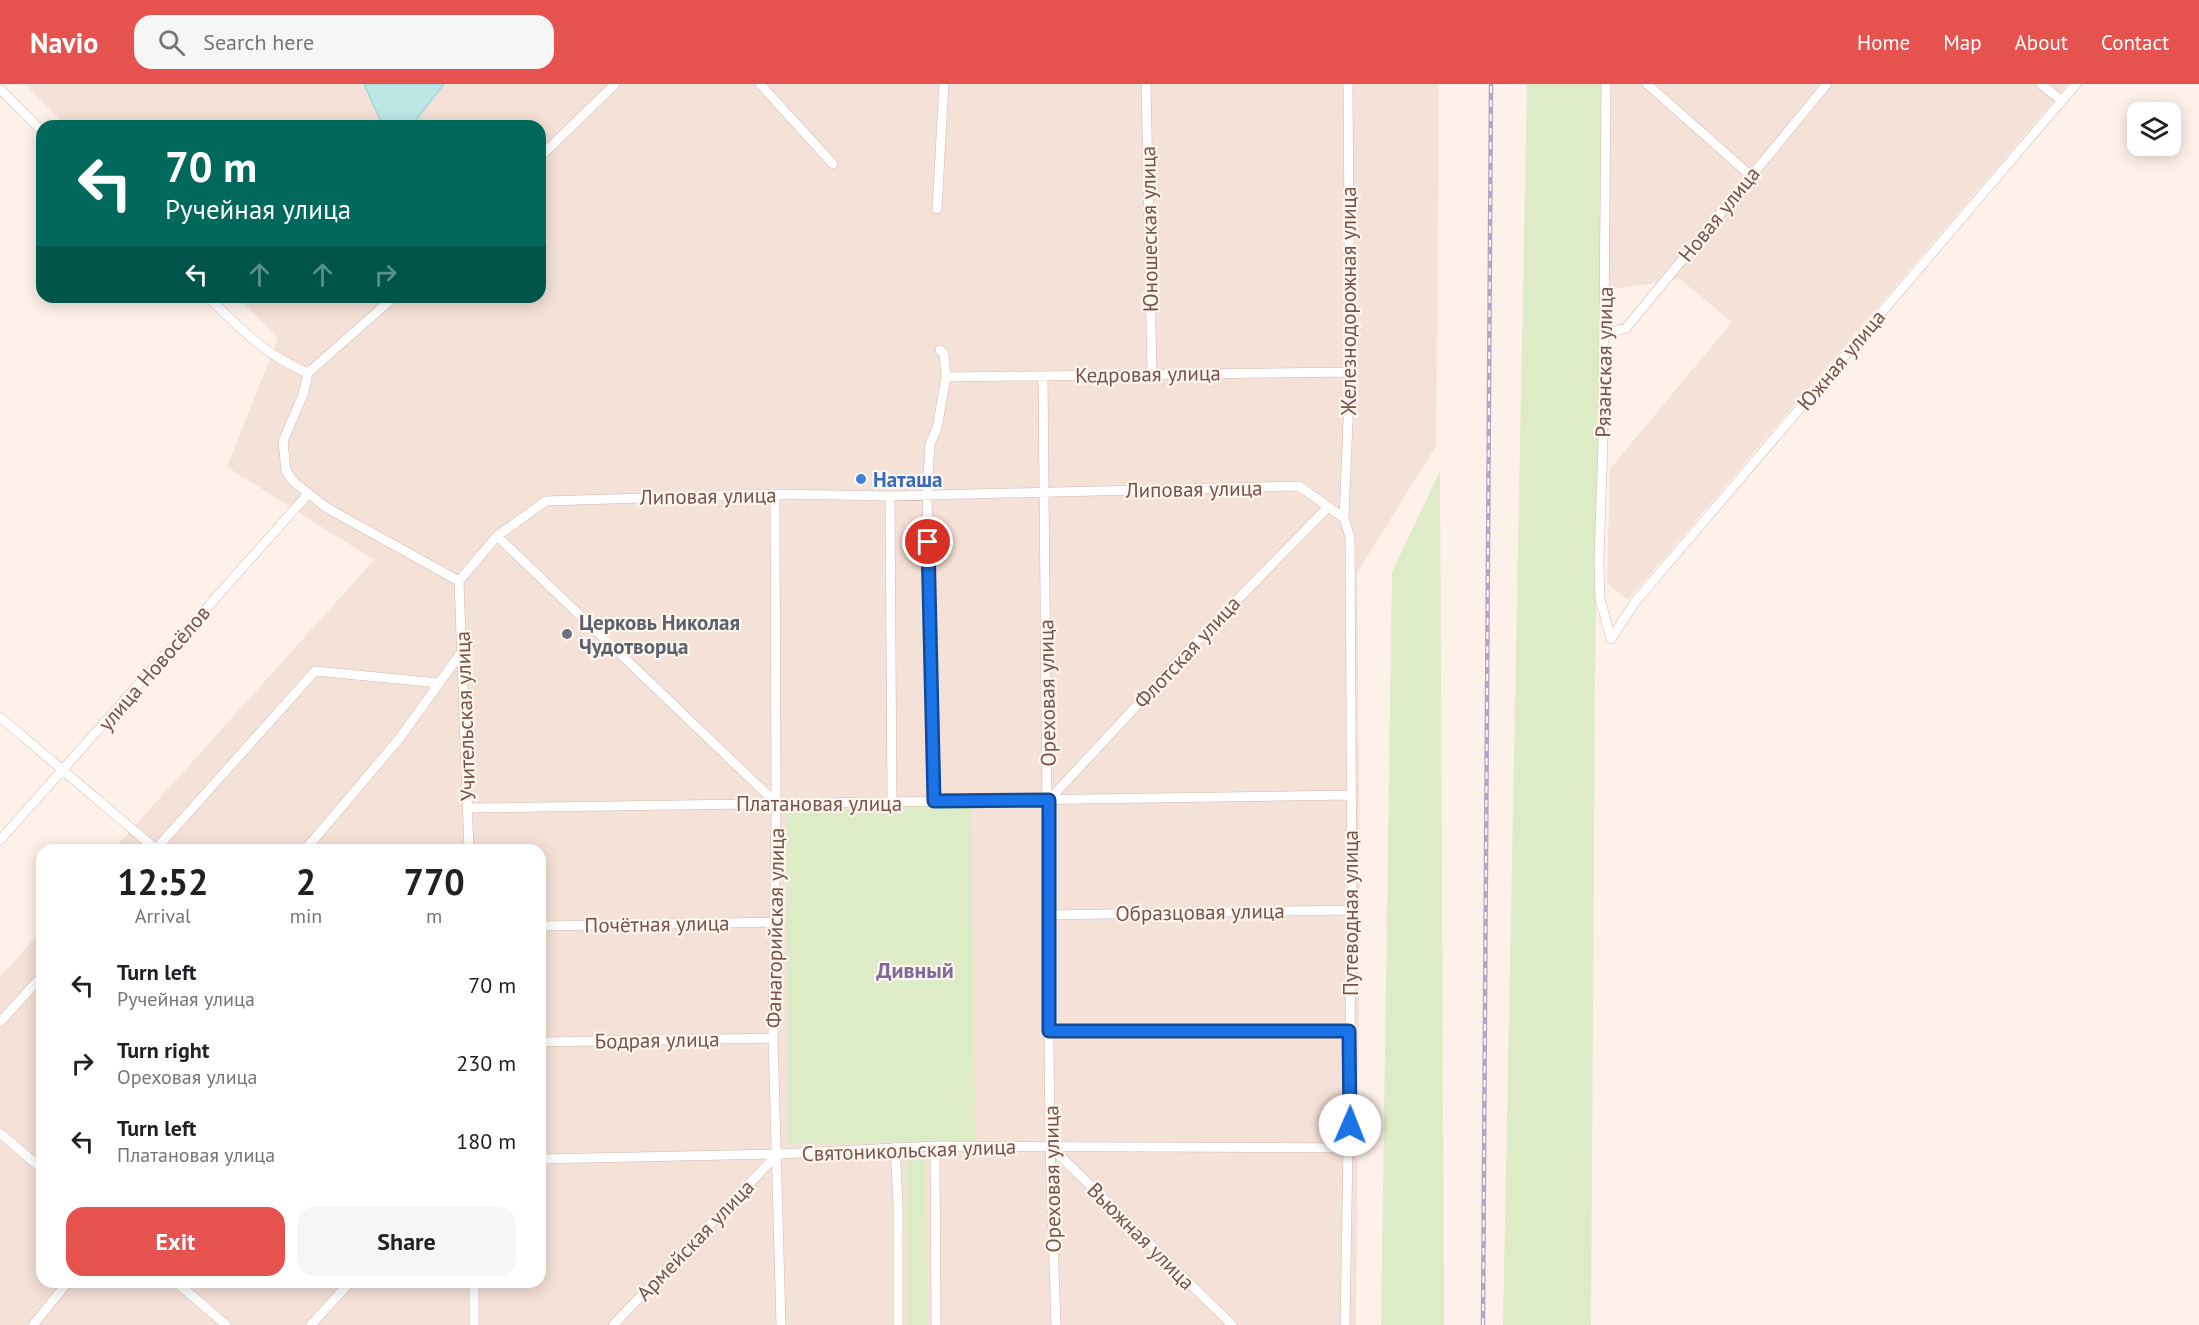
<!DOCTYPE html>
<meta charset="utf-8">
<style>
body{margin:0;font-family:"PT Sans",sans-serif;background:#f6f6f6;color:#202124;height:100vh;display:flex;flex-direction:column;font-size:22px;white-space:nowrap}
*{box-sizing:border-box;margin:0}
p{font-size:20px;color:#757577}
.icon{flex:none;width:33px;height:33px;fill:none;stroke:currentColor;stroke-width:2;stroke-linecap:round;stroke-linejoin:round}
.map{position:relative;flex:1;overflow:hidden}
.panel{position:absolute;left:36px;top:760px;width:510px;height:444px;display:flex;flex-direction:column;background:#fff;border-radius:18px;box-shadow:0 3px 15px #0003}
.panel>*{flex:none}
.top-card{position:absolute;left:36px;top:36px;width:510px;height:183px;border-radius:18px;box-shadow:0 3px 15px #0003;background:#00695c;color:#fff;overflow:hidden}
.buttons{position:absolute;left:2127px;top:18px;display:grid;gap:12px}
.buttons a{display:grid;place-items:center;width:54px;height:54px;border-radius:12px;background:#fff;box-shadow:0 3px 15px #0003;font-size:30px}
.pin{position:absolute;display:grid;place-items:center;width:51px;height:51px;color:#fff;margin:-26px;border:3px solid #fff;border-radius:50%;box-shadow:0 2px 6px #0007}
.me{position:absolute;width:66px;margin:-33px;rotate:1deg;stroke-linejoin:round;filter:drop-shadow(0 0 4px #0008)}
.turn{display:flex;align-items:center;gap:21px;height:126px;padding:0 30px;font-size:27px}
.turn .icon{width:78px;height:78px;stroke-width:2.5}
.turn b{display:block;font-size:42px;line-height:51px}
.lanes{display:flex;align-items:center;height:57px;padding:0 30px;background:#0003;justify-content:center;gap:30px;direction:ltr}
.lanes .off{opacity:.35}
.eta{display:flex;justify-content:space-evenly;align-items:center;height:102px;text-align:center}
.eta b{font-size:36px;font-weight:700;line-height:42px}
.primary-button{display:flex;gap:12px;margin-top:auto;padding:12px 30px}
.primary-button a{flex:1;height:69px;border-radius:18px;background:#e6524e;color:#fff;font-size:24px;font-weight:700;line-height:69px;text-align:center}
.primary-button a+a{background:#f6f6f6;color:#202124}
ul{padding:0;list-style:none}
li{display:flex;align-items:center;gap:18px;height:78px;padding:0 30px}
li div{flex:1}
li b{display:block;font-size:22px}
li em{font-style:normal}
header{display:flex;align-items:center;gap:36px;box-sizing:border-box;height:84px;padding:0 30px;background:#e6524e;color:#fff}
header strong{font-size:28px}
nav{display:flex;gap:33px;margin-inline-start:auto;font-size:21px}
.search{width:420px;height:54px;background:#f6f6f6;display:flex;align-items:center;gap:15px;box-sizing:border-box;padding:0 21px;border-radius:18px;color:#757577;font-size:22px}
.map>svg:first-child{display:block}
.residential{fill:#f4e1d7}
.green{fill:#ddebc6}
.water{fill:#bde7e5;stroke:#a3d9d6;stroke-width:1.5}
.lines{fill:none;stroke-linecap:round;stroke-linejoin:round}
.street-casing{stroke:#d2b9b0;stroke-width:10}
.street{stroke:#fff;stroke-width:9}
.rail-casing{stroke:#b1a6c8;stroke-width:4.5}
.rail{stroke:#fff6ef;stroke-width:2;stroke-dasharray:7;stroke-linecap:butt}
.route-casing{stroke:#114b97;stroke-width:15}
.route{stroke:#1a73e8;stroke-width:10}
.shop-dot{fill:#3f7fe0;stroke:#fff6ef;stroke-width:2}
.worship-dot{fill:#6b7280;stroke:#fff6ef;stroke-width:2}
.labels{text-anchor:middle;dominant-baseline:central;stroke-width:4.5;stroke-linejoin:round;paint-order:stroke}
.street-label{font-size:21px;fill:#78534c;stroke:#fff6ef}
.shop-label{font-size:21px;font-weight:bold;fill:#366cbe;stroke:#fff6ef;text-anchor:start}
.worship-label{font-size:21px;font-weight:bold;fill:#5b616d;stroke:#fff6ef;text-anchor:start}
.neighbourhood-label{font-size:22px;font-weight:bold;fill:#7f689a;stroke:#fff6ef}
</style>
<header>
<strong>Navio</strong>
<div class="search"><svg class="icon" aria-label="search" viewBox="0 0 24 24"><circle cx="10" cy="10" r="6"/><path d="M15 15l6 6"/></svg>Search here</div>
<nav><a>Home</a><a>Map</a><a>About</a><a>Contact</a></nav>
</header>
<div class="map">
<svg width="2199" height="1241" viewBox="0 0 2199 1241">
<rect width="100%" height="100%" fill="#fdf1e9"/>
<path class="residential" d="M 25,0 L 1439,0 L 1436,362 L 1357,489 L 1360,800 L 1356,1241 L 0,1241 L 0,893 L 42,846 L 42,1198 L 540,1198 L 540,766 L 113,766 L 374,476 L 227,383 L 278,254 L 238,213 L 540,213 L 540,42 L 67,42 Z
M 1611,0 L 2068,0 L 1628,516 L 1607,499 L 1610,385 L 1732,238 L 1680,195 L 1608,206 Z"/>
<path class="green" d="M 1527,0 L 1603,0 L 1595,596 L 1591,1241 L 1503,1241 Z
M 1440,387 L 1444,1241 L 1381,1241 L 1392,488 Z
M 971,719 L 975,1057 L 787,1060 L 786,723 Z
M 912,1075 L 925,1075 L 928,1241 L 907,1241 L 906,1080 Z"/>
<path class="water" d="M 364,0 L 444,0 L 411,42 L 382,40 Z"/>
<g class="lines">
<defs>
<path id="street" d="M 760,0 L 833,80
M 1146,0 L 1152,289
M 1606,0 L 1603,357 L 1599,476 L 1600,515 L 1611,555
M 1647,0 L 1750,91
M 2041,0 L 2061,16
M 0,5 L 42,47
M 540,73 L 615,0
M 937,125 L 944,0
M 208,213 C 241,245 265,271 308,289
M 1605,250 L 1626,244 L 1827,0
M 308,289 L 303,311 L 283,357 L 286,387 L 294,398 L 327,424 L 459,497
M 308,289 L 394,213
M 1043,292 L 1050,1062 L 1056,1241
M 946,293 L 1350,288
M 775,410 L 776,719 L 773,954 L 781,1241
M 890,412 L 892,719
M 1344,434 L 1350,288 L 1348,0
M 497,452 L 776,719
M 459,497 L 497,452 L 546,417 L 775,410 L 890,412 L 1299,402 L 1344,434 L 1350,453 L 1352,826 L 1345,1241
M 459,497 L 469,766
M 1611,555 L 1635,518 L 2076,0
M 0,633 L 157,766
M 1049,716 L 1191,563 L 1328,423
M 934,718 L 927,410 L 930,360 L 937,344 L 946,293 L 944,270 L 940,266
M 468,724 L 1350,711
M 0,756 L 308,410
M 155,766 L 315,587 L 439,599
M 305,766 L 399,655 L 463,566
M 1047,831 L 1352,826
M 540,842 L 774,838
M 0,938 L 42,892
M 1049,947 L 1349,947
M 540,958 L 773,954
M 0,1049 L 42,1085
M 935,1062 L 936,1241
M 1050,1062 L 1232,1241
M 895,1063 L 898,1120 L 898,1241
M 540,1075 L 778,1070 L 935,1062 L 1350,1064
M 176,1198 L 226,1241
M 474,1198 L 474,1241
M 33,1241 L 68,1198
M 311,1241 L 350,1198
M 613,1241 L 778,1070"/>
</defs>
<use href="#street" class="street-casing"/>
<use href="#street" class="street"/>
<defs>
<path id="rail" d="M 1483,1241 L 1491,0"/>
</defs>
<use href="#rail" class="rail-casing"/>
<use href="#rail" class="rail"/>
</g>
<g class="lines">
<defs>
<path id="route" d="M 928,458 L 934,717 L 1049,716 L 1049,947 L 1349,947 L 1350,1041"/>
</defs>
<use href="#route" class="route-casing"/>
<use href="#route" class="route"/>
</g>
<circle class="shop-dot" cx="861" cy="395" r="6"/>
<circle class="worship-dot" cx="567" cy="550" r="6"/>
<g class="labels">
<g class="street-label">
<text transform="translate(1719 130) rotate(-51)">Новая улица</text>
<text transform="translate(1149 145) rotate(-91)">Юношеская улица</text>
<text transform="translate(1348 217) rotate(-90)">Железнодорожная улица</text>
<text transform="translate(1841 276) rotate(-50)">Южная улица</text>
<text transform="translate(1604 278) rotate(-89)">Рязанская улица</text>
<text transform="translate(1148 290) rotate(-1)">Кедровая улица</text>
<text transform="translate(1194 405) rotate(-1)">Липовая улица</text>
<text transform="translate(708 412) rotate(-1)">Липовая улица</text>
<text transform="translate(1187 568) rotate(-47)">Флотская улица</text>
<text transform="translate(154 584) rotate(-49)">улица Новосёлов</text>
<text transform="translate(1047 609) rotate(-91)">Ореховая улица</text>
<text transform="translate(465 632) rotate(-92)">Учительская улица</text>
<text x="819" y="719">Платановая улица</text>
<text transform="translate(1200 828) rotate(-1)">Образцовая улица</text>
<text transform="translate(1350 829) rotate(-90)">Путеводная улица</text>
<text transform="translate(657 840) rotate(-1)">Почётная улица</text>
<text transform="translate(775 844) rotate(-89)">Фанагорийская улица</text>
<text transform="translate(657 956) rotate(-1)">Бодрая улица</text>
<text transform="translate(909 1066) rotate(-2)">Святоникольская улица</text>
<text transform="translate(1052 1095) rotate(-91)">Ореховая улица</text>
<text transform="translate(1141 1152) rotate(45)">Вьюжная улица</text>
<text transform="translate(695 1156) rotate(-46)">Армейская улица</text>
</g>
<g class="shop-label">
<text x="873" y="395">Наташа</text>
</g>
<g class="worship-label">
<text x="579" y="538">Церковь Николая<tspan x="579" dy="24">Чудотворца</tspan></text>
</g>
<g class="neighbourhood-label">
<text x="915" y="886">Дивный</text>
</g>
</g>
</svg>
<div class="buttons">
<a><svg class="icon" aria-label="layers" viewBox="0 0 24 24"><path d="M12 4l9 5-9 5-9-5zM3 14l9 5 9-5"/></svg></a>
</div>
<div class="pin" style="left:928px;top:458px;background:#d93025"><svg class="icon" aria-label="arrive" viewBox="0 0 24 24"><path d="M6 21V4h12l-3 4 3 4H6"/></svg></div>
<svg class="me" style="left:1350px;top:1041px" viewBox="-20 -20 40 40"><circle r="19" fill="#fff"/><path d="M0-13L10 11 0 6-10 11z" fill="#1a73e8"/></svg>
<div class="top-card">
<div class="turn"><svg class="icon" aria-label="left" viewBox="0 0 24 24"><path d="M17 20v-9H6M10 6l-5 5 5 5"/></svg><div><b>70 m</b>Ручейная улица</div></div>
<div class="lanes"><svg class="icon" aria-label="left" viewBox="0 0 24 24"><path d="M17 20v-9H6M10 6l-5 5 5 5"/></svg><svg class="icon off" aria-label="ahead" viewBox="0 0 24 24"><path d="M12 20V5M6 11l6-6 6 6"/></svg><svg class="icon off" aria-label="ahead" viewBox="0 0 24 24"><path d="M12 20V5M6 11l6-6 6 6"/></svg><svg class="icon off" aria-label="right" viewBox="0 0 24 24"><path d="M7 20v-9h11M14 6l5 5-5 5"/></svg></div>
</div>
<section class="panel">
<div class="eta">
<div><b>12:52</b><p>Arrival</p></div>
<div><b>2</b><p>min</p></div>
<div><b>770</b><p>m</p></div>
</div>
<ul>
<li><svg class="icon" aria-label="left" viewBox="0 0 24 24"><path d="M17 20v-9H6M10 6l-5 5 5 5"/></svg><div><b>Turn left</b><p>Ручейная улица</p></div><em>70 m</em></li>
<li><svg class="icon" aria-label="right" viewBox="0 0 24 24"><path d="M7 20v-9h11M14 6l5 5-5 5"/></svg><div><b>Turn right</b><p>Ореховая улица</p></div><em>230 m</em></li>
<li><svg class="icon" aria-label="left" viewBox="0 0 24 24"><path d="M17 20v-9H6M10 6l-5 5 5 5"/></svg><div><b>Turn left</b><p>Платановая улица</p></div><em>180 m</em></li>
</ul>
<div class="primary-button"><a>Exit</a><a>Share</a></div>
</section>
</div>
